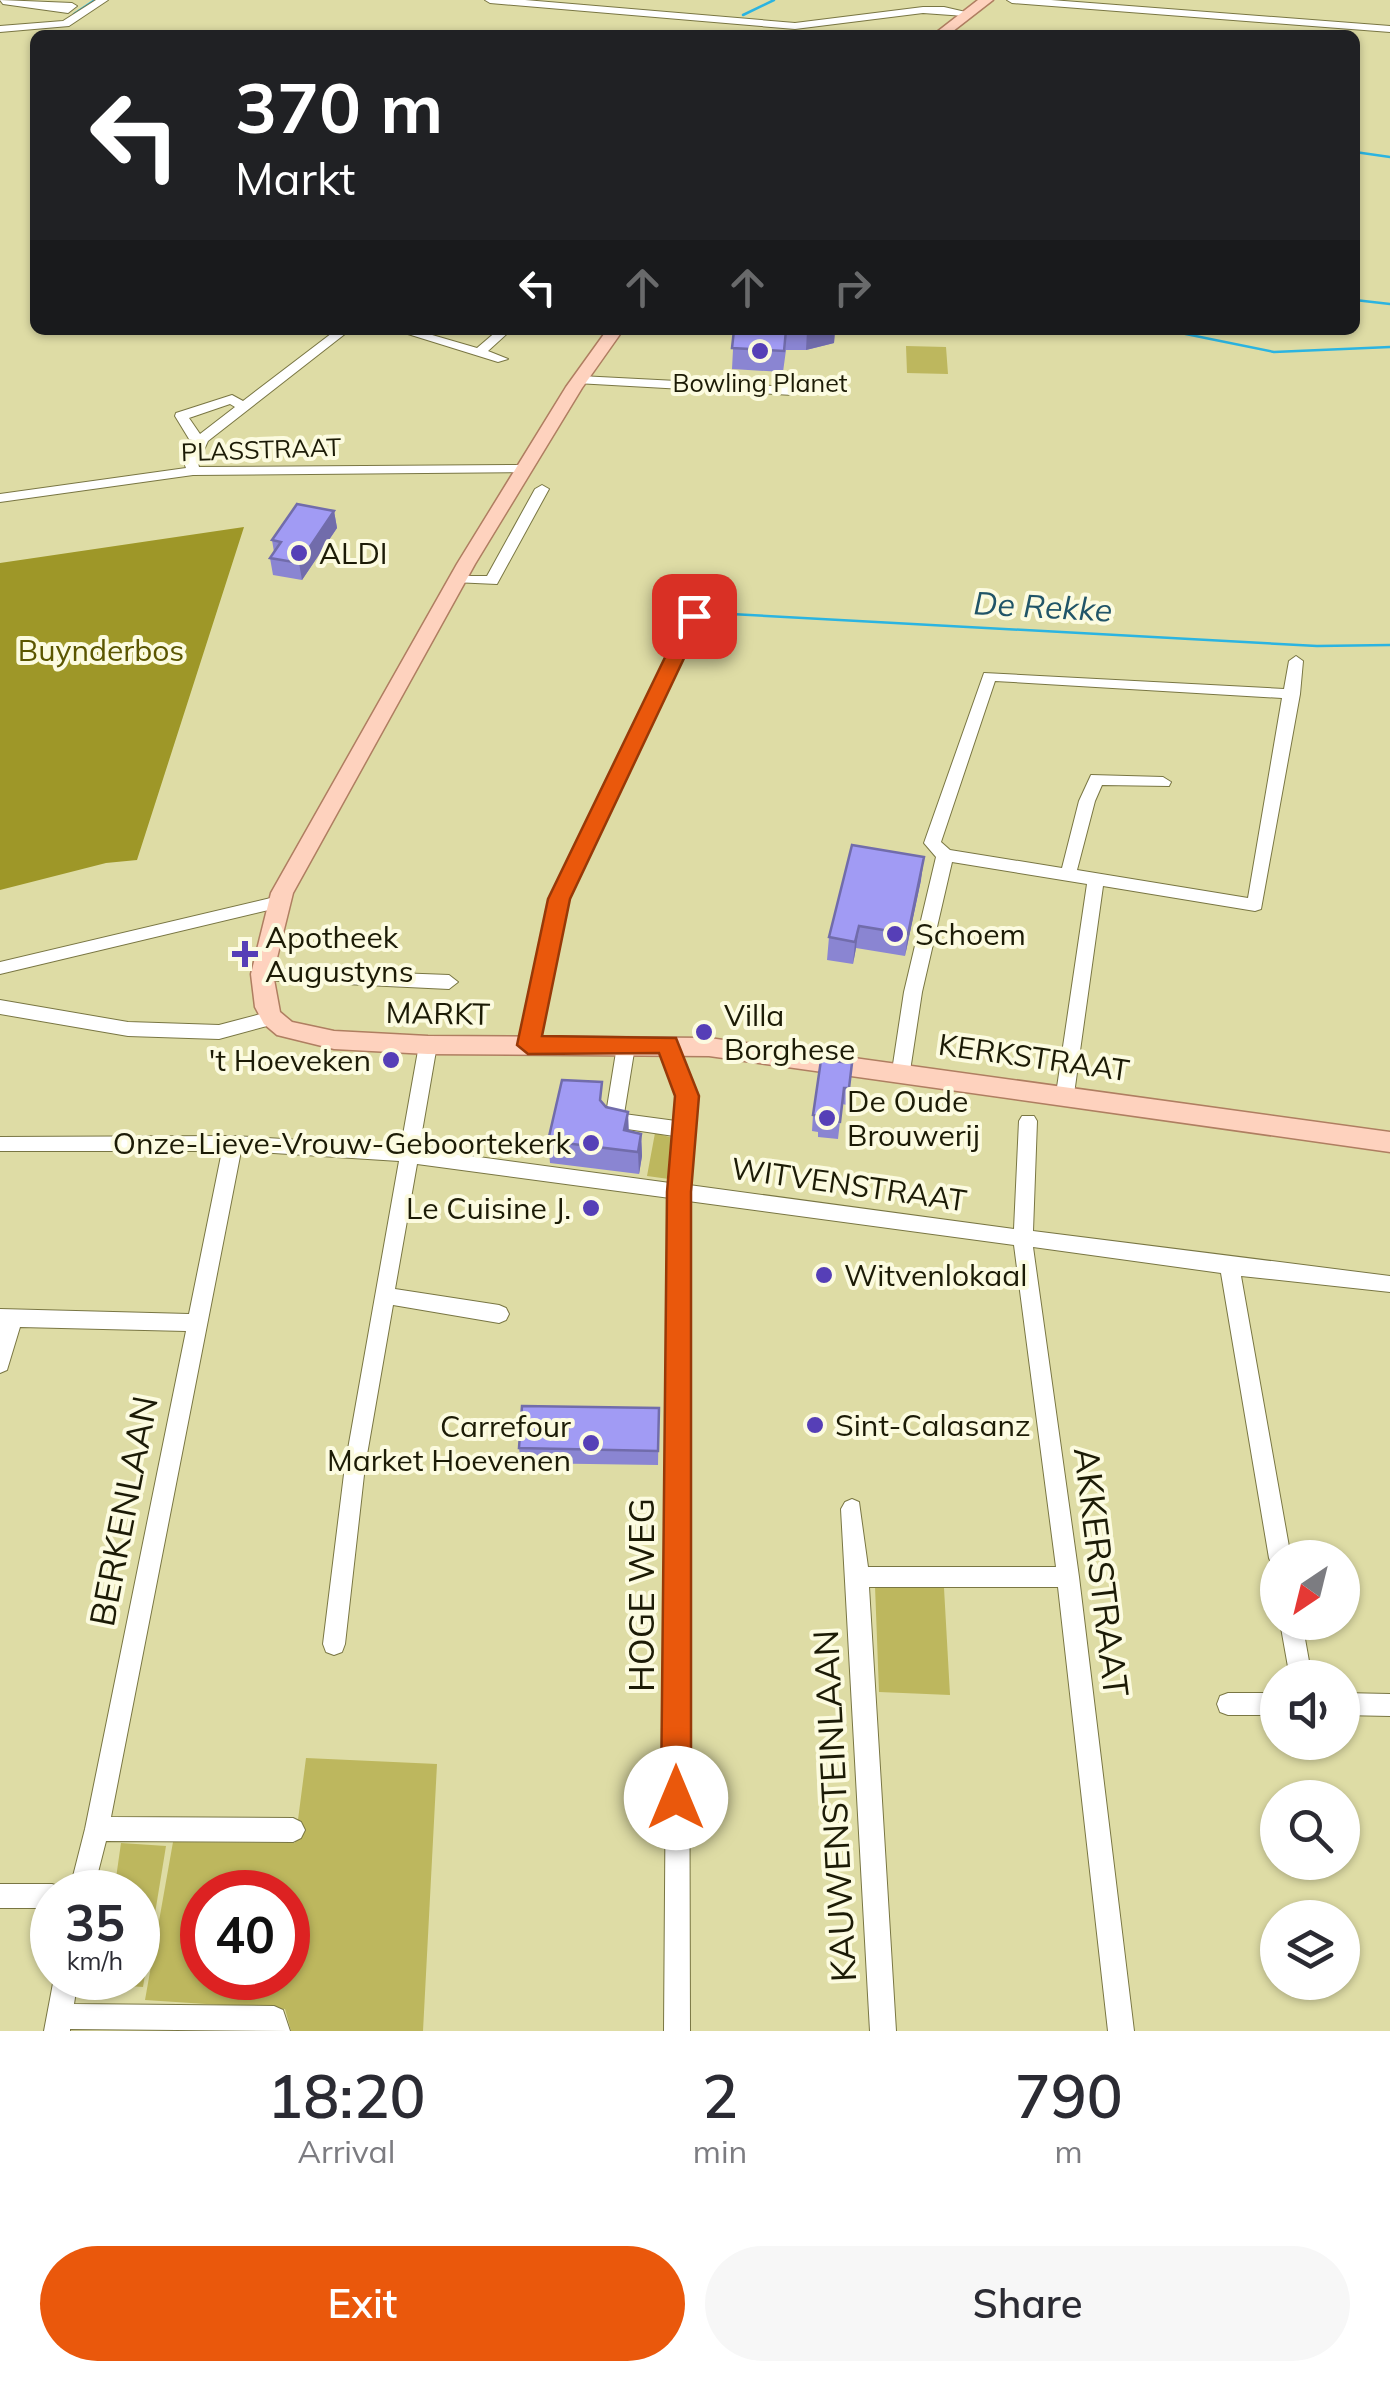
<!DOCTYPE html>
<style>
body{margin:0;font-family:Mulish,sans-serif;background:#f7f7f7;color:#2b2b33;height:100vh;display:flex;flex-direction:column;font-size:38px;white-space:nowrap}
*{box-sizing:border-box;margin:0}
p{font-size:32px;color:#7c7c81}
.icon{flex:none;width:55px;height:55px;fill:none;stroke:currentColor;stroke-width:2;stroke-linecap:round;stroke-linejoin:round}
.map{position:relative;height:2031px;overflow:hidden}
.side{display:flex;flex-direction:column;background:#fff;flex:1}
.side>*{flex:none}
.hud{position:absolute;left:30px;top:30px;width:1330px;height:305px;border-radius:15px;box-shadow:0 2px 8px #0004;background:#202124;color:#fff;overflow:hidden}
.needle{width:65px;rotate:215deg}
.controls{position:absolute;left:1260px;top:1540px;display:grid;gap:20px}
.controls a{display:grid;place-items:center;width:100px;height:100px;border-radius:50%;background:#fff;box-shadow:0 2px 8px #0004;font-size:50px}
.speed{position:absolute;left:30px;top:1870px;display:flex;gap:20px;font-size:50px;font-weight:700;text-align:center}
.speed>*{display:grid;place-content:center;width:130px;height:130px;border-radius:50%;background:#fff;box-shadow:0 2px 8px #0004;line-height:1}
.speed small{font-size:25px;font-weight:400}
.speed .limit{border:15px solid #d22;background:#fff;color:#111}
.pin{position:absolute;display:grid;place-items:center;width:85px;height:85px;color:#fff;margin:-42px;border-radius:20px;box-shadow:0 5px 15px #0006}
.me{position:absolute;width:110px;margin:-55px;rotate:0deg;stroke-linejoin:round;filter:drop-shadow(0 0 8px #0008)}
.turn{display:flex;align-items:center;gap:35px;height:210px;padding:0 40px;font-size:45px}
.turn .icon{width:130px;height:130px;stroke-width:2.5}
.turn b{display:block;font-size:70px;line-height:85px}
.lanes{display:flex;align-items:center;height:95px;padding:0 40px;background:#0003;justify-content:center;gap:50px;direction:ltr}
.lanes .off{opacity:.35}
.eta{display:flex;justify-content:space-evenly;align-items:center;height:170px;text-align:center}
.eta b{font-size:60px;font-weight:600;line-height:70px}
.button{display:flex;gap:20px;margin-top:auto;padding:20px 40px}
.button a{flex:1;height:115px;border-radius:60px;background:#ea580c;color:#fff;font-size:40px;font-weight:600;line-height:115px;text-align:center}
.button a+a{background:#f7f7f7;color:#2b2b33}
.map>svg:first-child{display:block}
.green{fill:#bdb75e;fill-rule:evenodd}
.forest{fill:#9e9728}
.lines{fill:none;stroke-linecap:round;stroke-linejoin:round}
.stream{stroke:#2bb4e1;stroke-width:2.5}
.minor-casing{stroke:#797643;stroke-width:2}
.major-casing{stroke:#af7e61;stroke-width:3}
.minor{fill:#fff;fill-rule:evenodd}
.major{fill:#fed2be;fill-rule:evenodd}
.wall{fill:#8a85d2}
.shaded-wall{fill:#716cab}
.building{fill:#a19bf4;stroke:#716cab;stroke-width:2.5}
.route{fill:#ea580c;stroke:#983908;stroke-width:2.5}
.poi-dot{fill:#563fb7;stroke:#fcfbe0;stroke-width:4}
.labels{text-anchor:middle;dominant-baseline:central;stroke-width:8;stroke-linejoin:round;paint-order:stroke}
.far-poi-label{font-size:25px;fill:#1c1b06;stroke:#fcfbe0}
.far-street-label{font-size:25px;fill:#1c1b06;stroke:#fcfbe0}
.poi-label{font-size:30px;fill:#1c1b06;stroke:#fcfbe0;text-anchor:start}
.park-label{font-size:30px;fill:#5b5600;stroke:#fcfbe0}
.street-label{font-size:30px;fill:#1c1b06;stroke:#fcfbe0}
.water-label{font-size:32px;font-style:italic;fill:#215568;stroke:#fcfbe0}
.near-street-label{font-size:35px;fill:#1c1b06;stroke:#fcfbe0}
</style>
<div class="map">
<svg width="1390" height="2031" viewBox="0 0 1390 2031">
<rect width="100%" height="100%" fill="#dedca5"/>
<path class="green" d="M 906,346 L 946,347 L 948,374 L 907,373 Z
M 655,1133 L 673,1138 L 669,1179 L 647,1176 Z
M 875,1586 L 944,1588 L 950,1695 L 879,1692 Z
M 306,1758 L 437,1764 L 423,2031 L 291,2031 L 285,2009 L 145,2000 L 173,1842 L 295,1843 ZM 202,1892 L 288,1892 L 288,1978 L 202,1978 Z
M 121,1843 L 166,1846 L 143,1987 L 100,1984 L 101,1978 L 138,1978 L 138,1892 L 114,1892 Z"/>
<path class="forest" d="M 244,527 L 137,860 L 106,863 L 0,890 L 0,563 Z"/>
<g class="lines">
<path class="stream" d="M 74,14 L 95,0
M 743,15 L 774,0
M 1355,152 L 1390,157
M 1355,300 L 1390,304
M 1166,330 L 1274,352 L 1390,347
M 693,612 L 1317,646 L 1390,645"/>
<defs>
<path id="minor" d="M 0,0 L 72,3 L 77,6 L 68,13 L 3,4 Z
M 96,0 L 108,0 L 69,26 L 0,32 L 0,26 L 63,21 Z
M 485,0 L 525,0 L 795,23 L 923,7 L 944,7 L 970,13 L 965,16 L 923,13 L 795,29 L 490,3 Z
M 1007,0 L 1051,0 L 1390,26 L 1390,32 L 1012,3 Z
M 336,330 L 350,330 L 208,441 L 198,463 L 199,467 L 525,465 L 530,466 L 530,472 L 193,475 L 0,502 L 0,494 L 186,468 L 184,463 L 195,441 L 189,439 L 175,416 L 176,413 L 232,395 L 243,401 ZM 230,404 L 235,407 L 200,434 L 189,418 Z
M 395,330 L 415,330 L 477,348 L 498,330 L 511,330 L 488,351 L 508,359 L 498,362 Z
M 580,376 L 793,387 L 799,391 L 793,395 L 576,383 L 576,377 Z
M 542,485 L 549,489 L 497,584 L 453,582 L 453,576 L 487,576 L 535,489 Z
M 694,611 L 701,616 L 567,899 L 537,1045 L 534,1050 L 522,1050 L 519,1045 L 551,899 L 687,616 Z
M 1296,656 L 1303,661 L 1300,694 L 1261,909 L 1255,911 L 1103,886 L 1074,1094 L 1071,1099 L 1059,1099 L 1056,1094 L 1087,884 L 952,862 L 922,992 L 910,1071 L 907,1076 L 895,1076 L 892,1071 L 904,992 L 936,857 L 924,843 L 984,673 L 1284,689 L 1289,661 ZM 995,681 L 1282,698 L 1248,898 L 1077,870 L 1095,801 L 1102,785 L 1169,786 L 1171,782 L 1163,777 L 1091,775 L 1079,801 L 1062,868 L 950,850 L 941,842 Z
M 279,896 L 287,902 L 285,906 L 0,974 L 0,962 Z
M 262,968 L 449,975 L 458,982 L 449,989 L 262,980 L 253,974 Z
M 0,1000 L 128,1022 L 219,1025 L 272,1011 L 278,1013 L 281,1018 L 278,1023 L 219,1039 L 128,1036 L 0,1014 Z
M 428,1038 L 434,1040 L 437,1045 L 419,1149 L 670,1183 L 674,1136 L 614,1127 L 608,1125 L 605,1120 L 617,1046 L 620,1041 L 632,1041 L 635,1046 L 624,1114 L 676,1121 L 678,1096 L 658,1045 L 661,1040 L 673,1040 L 676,1045 L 696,1096 L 694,1125 L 696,1130 L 693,1135 L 689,1185 L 1014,1229 L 1019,1121 L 1022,1116 L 1034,1116 L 1037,1121 L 1033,1231 L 1390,1276 L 1390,1292 L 1241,1276 L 1291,1558 L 1278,1558 L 1278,1567 L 1272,1565 L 1269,1558 L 1221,1273 L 1033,1247 L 1079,1577 L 1134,2031 L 1108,2031 L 1058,1587 L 869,1587 L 896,2031 L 870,2031 L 841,1509 L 845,1502 L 852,1499 L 859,1502 L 868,1567 L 1056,1567 L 1014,1245 L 688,1201 L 690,2031 L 664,2031 L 670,1198 L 417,1164 L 395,1289 L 499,1305 L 506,1308 L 509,1314 L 506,1320 L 499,1323 L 393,1305 L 365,1466 L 345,1644 L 342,1652 L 334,1655 L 326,1652 L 323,1644 L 345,1466 L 399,1161 L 241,1151 L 111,1817 L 293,1818 L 301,1822 L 305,1830 L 301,1838 L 293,1842 L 106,1841 L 93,1892 L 69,1892 L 85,1829 L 186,1331 L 20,1327 L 7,1370 L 0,1373 L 0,1309 L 189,1314 L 222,1151 L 0,1151 L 0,1137 L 233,1136 L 401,1146 L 419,1045 L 422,1040 Z
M 1280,1622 L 1302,1622 L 1312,1678 L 1290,1678 Z
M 1228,1693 L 1278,1693 L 1278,1715 L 1228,1715 L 1220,1712 L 1217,1704 L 1220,1696 Z
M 1342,1693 L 1390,1694 L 1390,1716 L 1342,1715 Z
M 0,1884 L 52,1884 L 61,1887 L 63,1892 L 52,1892 L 52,1908 L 0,1908 Z
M 54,1978 L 78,1978 L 74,2004 L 274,2006 L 283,2010 L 290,2031 L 70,2029 L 70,2031 L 44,2031 Z"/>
<path id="major" d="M 978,0 L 993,0 L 948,35 L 933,35 Z
M 607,330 L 623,330 L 582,388 L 475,564 L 293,893 L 273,974 L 280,1012 L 292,1022 L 334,1031 L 428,1036 L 709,1038 L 1390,1132 L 1390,1152 L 709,1056 L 428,1054 L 334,1049 L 277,1035 L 264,1024 L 255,1007 L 251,974 L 271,893 L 457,564 L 566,387 Z"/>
</defs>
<use href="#minor" class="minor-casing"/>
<use href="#major" class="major-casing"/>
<use href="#minor" class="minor"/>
<use href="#major" class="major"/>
</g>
<path class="wall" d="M 734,330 L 835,330 L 834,343 L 806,350 L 786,350 L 783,372 L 732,369 Z
M 334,511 L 337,528 L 302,580 L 273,575 L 270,558 L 274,552 L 272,540 Z
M 921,880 L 905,956 L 856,948 L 853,964 L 827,960 L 829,937 Z
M 852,1063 L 847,1105 L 842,1104 L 838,1139 L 818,1137 L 818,1132 L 812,1131 L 813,1115 Z
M 604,1104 L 629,1131 L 641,1134 L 642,1156 L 639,1174 L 550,1163 L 548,1141 Z
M 659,1408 L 658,1465 L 521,1463 L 519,1448 Z"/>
<path class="shaded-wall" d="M 807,330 L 835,330 L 834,343 L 806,350 Z
M 334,511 L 337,528 L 302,580 L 299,563 Z
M 924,857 L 921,880 L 905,956 L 908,934 Z
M 859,926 L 856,948 L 853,964 L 855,942 Z
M 628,1112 L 629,1134 L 625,1152 L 624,1130 Z
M 641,1134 L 642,1156 L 639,1174 L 638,1152 Z"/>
<path class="building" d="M 734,330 L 786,330 L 784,351 L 732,348 Z
M 297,504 L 334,511 L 299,563 L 270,558 L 281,542 L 272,540 Z
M 852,845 L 924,857 L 908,934 L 859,926 L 855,942 L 829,937 Z
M 821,1060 L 852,1063 L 849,1088 L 844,1088 L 840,1122 L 819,1120 L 820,1116 L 813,1115 Z
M 562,1080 L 602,1082 L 600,1100 L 606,1107 L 628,1112 L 624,1130 L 641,1134 L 638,1152 L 548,1141 Z
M 522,1406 L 659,1408 L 658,1451 L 519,1448 Z"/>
<path class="route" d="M 694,610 L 704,616 L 570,899 L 542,1036 L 676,1038 L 699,1096 L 691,1192 L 691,1798 L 687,1809 L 676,1813 L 666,1809 L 661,1798 L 667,1192 L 675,1096 L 659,1053 L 528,1054 L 517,1045 L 548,899 L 685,616 Z"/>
<g class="poi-dot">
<circle cx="760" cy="351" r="10"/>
<circle cx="299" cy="553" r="10"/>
<circle cx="895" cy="934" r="10"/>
<path d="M240 939h10v10h10v10h-10v10h-10v-10h-10v-10h10z"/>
<circle cx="704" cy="1032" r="10"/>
<circle cx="391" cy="1060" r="10"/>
<circle cx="827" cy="1118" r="10"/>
<circle cx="591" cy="1143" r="10"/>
<circle cx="591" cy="1208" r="10"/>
<circle cx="824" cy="1275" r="10"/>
<circle cx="815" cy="1425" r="10"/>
<circle cx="591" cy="1443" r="10"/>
</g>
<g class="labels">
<g class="far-poi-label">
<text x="760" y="382">Bowling Planet</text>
</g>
<g class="far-street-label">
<text transform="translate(261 449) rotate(-2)">PLASSTRAAT</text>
</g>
<g class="poi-label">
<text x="319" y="553">ALDI</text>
<text x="915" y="934">Schoem</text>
<text x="265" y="937">Apotheek<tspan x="265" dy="34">Augustyns</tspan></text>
<text x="724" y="1015">Villa<tspan x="724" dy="34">Borghese</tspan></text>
<text x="371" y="1060" text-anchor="end">'t Hoeveken</text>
<text x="847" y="1101">De Oude<tspan x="847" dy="34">Brouwerij</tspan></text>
<text x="571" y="1143" text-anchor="end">Onze-Lieve-Vrouw-Geboortekerk</text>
<text x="571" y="1208" text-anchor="end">Le Cuisine J.</text>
<text x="844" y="1275">Witvenlokaal</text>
<text x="835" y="1425">Sint-Calasanz</text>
<text x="571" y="1426" text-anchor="end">Carrefour<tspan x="571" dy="34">Market Hoevenen</tspan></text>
</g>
<g class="park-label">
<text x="101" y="650">Buynderbos</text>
</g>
<g class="street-label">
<text transform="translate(438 1013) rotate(1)">MARKT</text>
<text transform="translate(1034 1057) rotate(8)">KERKSTRAAT</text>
<text transform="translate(849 1184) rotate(8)">WITVENSTRAAT</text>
</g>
<g class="water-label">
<text transform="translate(1043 606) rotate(3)">De Rekke</text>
</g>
<g class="near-street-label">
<text transform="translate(123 1511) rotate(-79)">BERKENLAAN</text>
<text transform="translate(1102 1572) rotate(83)">AKKERSTRAAT</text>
<text transform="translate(641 1595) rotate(-90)">HOGE WEG</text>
<text transform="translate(834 1806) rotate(-93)">KAUWENSTEINLAAN</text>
</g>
</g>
</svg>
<div class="controls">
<a><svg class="needle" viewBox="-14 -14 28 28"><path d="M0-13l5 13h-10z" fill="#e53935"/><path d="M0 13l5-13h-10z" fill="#7c7c81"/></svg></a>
<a><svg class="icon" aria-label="sound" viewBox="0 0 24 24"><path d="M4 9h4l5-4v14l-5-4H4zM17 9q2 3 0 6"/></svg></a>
<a><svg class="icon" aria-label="search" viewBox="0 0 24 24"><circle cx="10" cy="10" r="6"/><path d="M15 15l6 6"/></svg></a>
<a><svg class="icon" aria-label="layers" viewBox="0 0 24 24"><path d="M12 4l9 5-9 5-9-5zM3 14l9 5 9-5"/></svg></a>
</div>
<div class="speed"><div>35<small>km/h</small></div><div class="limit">40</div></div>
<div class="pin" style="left:694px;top:616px;background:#d93025"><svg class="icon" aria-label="arrive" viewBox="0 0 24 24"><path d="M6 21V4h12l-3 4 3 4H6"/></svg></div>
<svg class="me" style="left:676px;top:1798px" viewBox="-20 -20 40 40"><circle r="19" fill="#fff"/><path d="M0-13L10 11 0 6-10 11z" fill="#ea580c"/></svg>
<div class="hud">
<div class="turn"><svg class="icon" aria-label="left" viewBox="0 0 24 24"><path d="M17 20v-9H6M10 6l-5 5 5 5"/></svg><div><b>370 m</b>Markt</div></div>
<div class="lanes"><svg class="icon" aria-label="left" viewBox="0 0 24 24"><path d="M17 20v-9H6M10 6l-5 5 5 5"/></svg><svg class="icon off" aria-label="ahead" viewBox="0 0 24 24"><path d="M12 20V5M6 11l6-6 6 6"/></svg><svg class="icon off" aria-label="ahead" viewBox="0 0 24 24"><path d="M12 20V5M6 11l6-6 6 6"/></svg><svg class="icon off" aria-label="right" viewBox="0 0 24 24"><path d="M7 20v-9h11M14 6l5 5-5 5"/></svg></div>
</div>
</div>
<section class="side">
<div class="eta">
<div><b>18:20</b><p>Arrival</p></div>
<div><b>2</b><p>min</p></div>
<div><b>790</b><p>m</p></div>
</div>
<div class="button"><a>Exit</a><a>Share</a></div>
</section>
